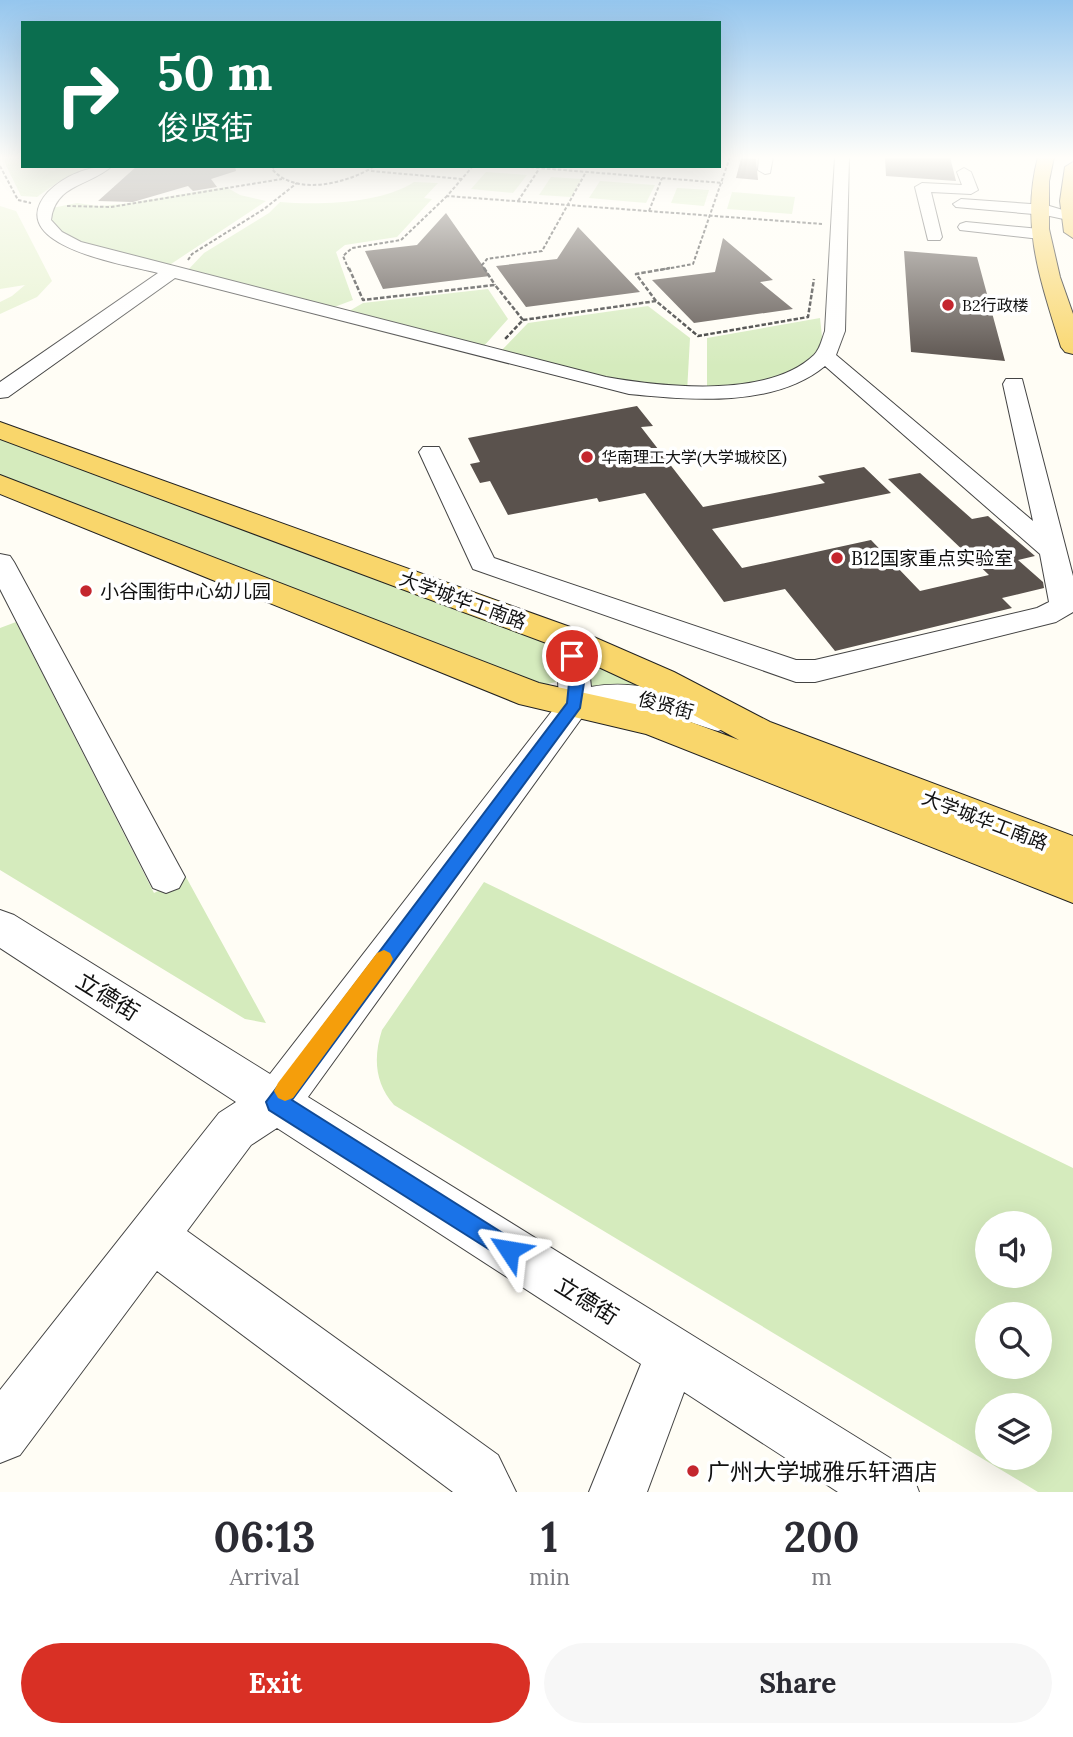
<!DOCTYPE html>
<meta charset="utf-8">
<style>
body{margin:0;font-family:Lora,"Noto Sans SC",serif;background:#f7f7f7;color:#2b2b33;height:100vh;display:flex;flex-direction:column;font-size:26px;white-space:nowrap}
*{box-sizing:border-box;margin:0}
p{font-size:23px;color:#7c7c81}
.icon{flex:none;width:38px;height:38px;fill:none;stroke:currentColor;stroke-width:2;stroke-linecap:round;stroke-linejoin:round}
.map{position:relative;height:1492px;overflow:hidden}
.side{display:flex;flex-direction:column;background:#fff;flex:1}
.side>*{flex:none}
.hud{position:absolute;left:21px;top:21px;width:700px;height:147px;border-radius:0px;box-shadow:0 7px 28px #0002;background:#0b6e4f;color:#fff;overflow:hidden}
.fabs{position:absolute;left:975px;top:1211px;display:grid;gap:14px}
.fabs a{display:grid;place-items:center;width:77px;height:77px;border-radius:50%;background:#fff;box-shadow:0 7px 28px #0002;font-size:35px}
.pin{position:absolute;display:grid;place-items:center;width:60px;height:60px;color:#fff;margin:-30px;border:4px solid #fff;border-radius:50%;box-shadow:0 2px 7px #0007}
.me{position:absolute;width:77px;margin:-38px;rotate:303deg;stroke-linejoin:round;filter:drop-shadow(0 0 5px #0008)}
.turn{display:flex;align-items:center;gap:24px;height:147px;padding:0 21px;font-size:32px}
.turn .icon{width:91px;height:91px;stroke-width:2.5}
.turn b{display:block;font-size:49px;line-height:60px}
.eta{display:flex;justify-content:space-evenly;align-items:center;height:119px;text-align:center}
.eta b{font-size:42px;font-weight:800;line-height:49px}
.primary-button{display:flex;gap:14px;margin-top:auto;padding:14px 21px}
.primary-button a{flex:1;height:80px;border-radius:42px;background:#d93025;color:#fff;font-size:28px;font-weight:800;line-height:80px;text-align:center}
.primary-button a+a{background:#f7f7f7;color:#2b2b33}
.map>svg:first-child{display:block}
.green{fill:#d5ebbd;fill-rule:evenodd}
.pitch{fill:#e6f2cf}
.building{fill:#5a524d}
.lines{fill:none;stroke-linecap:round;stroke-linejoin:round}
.minor-casing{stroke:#444;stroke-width:2}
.major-casing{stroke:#222;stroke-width:2}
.path-far1{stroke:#333;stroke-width:2;stroke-dasharray:3.5 2;stroke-linecap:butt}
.path{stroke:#333;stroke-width:2.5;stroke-dasharray:4.5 2;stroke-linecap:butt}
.minor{fill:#fff;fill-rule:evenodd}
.major{fill:#f9d66b;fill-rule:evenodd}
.route{fill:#1a73e8;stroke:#114b97;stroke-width:2}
.slow{fill:#f59e0b}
.poi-dot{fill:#c4262e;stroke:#fff;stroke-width:2.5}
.labels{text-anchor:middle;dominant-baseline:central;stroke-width:7;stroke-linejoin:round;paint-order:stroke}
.far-poi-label{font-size:16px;fill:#111;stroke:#fff;text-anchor:start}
.poi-label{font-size:19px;fill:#111;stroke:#fff;text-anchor:start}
.street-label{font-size:19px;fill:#111;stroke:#fff}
.near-street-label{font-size:23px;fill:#111;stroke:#fff}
.near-poi-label{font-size:23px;fill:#111;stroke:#fff;text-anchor:start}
</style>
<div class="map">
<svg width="1073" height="1492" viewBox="0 0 1073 1492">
<rect width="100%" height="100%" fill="#fffdf5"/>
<path class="green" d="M 2,157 L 23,157 L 23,166 L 91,166 L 58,182 L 37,197 L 21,196 Z
M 486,172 L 527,175 L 513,193 L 471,189 Z
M 551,177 L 582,179 L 571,197 L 539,195 Z
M 600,181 L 655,185 L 646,203 L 589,198 Z
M 414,182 L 438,183 L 424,198 L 432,199 L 397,237 L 345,245 L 336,252 L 353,300 L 329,309 L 186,272 L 204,253 L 269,213 L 280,202 C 318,205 381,204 414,182 Z
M 226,187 L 240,195 L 266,201 L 168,266 L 63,238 L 45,223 L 47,209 L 77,203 L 98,206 L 122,204 Z
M 677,188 L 709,190 L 704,206 L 671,203 Z
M 732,192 L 795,197 L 792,214 L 727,209 Z
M 488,289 L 508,319 L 483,347 L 344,314 L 363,303 Z
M 648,306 L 690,338 L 687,392 L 649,388 L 501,351 L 528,323 Z
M 820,318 L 824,355 C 780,382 758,387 707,389 L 707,338 Z
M 0,435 L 542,640 L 557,652 L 559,681 L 544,685 L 0,479 Z
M 16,622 L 154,893 L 186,877 L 266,1023 L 245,1019 L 0,870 L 0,628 Z
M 583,655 L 669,692 L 614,686 L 591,687 Z
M 484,882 L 1073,1168 L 1073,1492 L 1038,1492 L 394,1105 C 375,1083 373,1058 382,1030 ZM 987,1223 L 1040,1223 L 1040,1276 L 987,1276 ZM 987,1314 L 1040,1314 L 1040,1367 L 987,1367 ZM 987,1405 L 1040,1405 L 1040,1458 L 987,1458 Z"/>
<path class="pitch" d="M 0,206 L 16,211 L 52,281 L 37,297 L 0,314 L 0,302 L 12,296 L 25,285 L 0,289 Z"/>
<path class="building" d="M 885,157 L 950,157 L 956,181 L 886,176 Z
M 741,158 L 756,159 L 758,180 L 736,178 Z
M 137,166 L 235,166 L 236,171 L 211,179 L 217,187 L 193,191 L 188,186 L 133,202 L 98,201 Z
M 446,213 L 490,276 L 383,289 L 365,251 L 417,245 Z
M 578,227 L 640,292 L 526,307 L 496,266 L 557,259 Z
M 723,238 L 773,280 L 760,282 L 793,309 L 694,323 L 652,280 L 715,272 Z
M 904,251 L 977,257 L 1005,361 L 911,352 Z
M 637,406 L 653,426 L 641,427 L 703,507 L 825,483 L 818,476 L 864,467 L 891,493 L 712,529 L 742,568 L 871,540 L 920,591 L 989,575 L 888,479 L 920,473 L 972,519 L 988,516 L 1035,556 L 1018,560 L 1043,582 L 1044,588 L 1002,598 L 1012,608 L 835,651 L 785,589 L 724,602 L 645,493 L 599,502 L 597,498 L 508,515 L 490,481 L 480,483 L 470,464 L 480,462 L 468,438 Z"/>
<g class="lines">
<defs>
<path id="minor" d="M 759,157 L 773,157 L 770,173 L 765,174 L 758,170 Z
M 835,157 L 849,157 L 845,331 L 836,355 L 1033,521 L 1003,384 L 1006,379 L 1022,379 L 1073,576 L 1073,612 L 1056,622 L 815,682 L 796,682 L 473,569 L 419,452 L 423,447 L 439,447 L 494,558 L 796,660 L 815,660 L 1037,608 L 1049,602 L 1040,554 L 825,366 C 774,408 691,400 629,394 L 175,278 L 8,397 L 0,398 L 0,382 L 158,273 C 128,265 0,246 48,192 C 65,175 89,166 112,166 C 90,186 55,184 51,220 L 62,232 L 81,242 L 606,377 C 663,387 768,399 814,355 C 820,349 822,339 825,331 Z
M 964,168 L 971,172 L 978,190 L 971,194 L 931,192 L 942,237 L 940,240 L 928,240 L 915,187 L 922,183 L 962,185 L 957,172 Z
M 961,199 L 1046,205 L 1073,213 L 1073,221 L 1045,215 L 956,207 L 953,204 Z
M 966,222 L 1040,229 L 1048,234 L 1040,239 L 960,230 L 958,227 L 960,224 Z
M 0,554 L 10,556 L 14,562 L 179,866 L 185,877 L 179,888 L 166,893 L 153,888 L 0,589 Z
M 559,626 L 569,629 L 588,659 L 591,687 C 639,678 685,696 729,711 L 734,719 L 729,727 L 718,731 C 675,718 631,696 586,712 L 308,1097 L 911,1471 L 919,1492 L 838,1492 L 684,1392 L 647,1492 L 589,1492 L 641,1364 L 277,1128 L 251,1145 L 187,1231 L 498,1455 L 516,1492 L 453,1492 L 157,1271 L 20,1455 L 0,1463 L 0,1390 L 219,1113 L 236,1102 L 0,948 L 0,910 L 14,915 L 270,1074 L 559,702 L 557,659 L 544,636 L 549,629 Z"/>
<path id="major" d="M 1038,157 L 1054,157 L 1049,181 L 1049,229 L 1060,277 L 1073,314 L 1073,354 L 1065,352 L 1061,347 C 1041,282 1020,226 1038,157 Z
M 1073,162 L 1073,238 L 1064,232 L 1060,201 L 1065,167 Z
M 0,422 L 573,628 L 674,672 L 770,722 L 1073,836 L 1073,903 L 646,734 L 519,704 L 0,494 L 0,475 L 539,683 L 653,708 L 739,740 L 648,690 L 549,644 L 0,439 Z"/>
</defs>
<use href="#minor" class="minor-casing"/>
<use href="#major" class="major-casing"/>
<path class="path-far1" d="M 0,166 L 18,200 L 31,203
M 275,166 L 272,169 C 296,197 348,183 375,166
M 473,166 L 447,196 L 822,224
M 514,166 L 723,183
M 371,171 L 462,179
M 518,201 L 539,169
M 67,206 L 111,207 L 282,179
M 649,211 L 662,178
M 188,260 L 192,254 L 264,209 L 297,183
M 349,270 L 343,256 L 352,248 L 401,240 L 447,196
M 485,270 L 482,265 L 487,259 L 542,251 L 586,172
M 660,270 L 693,264 L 730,157"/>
<path class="path" d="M 349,268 L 363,300 L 495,285 L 523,320 L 505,339
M 484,268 L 495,285
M 656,301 L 636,274 L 670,268
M 523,320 L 656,301 L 698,336 L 808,317 L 814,279"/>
<use href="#minor" class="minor"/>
<use href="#major" class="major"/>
</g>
<linearGradient id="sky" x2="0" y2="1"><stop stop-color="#95c6ee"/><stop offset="0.43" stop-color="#fffefa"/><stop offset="1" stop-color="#fffefa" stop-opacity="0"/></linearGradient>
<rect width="1073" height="366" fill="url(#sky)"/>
<path class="route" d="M 572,651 L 579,656 L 584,683 L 580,708 L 292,1100 L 517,1242 L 521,1250 L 517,1259 L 509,1262 L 269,1110 L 266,1102 L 567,703 L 569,683 L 565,656 Z"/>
<path class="slow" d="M 384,950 L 390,953 L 393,959 L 390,965 L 293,1098 L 285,1101 L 278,1098 L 274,1091 L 278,1083 L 377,953 Z"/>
<g class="poi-dot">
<circle cx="948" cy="305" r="7"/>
<circle cx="587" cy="457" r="7"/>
<circle cx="837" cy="558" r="7"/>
<circle cx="86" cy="591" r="7"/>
<circle cx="693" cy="1471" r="7"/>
</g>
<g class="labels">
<g class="far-poi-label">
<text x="962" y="305">B2行政楼</text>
<text x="601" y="457">华南理工大学(大学城校区)</text>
</g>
<g class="poi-label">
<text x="851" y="558">B12国家重点实验室</text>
<text x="100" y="591">小谷围街中心幼儿园</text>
</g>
<g class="street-label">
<text transform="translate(463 600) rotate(20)">大学城华工南路</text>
<text transform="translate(666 705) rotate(15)">俊贤街</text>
<text transform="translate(985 820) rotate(21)">大学城华工南路</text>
</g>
<g class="near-street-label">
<text transform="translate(108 996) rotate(32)">立德街</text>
<text transform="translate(587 1300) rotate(32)">立德街</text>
</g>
<g class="near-poi-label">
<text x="707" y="1471">广州大学城雅乐轩酒店</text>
</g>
</g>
</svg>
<div class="fabs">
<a><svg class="icon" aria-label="sound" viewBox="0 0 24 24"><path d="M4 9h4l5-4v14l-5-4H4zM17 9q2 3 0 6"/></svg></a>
<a><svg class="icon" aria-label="search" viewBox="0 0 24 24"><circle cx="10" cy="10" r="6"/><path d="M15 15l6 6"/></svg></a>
<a><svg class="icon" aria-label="layers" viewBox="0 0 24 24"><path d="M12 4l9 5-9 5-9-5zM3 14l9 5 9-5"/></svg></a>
</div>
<div class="pin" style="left:572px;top:656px;background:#d93025"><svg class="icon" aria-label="arrive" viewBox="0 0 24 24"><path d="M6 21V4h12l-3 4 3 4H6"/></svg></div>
<svg class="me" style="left:509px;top:1250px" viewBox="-20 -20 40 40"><path d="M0-17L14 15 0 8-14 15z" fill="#1a73e8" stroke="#fff" stroke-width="4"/></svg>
<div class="hud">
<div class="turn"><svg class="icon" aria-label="right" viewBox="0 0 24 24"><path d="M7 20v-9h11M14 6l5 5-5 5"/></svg><div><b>50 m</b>俊贤街</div></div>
</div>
</div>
<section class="side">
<div class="eta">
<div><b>06:13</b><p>Arrival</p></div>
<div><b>1</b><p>min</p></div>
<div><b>200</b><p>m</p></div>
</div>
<div class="primary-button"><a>Exit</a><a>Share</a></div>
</section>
